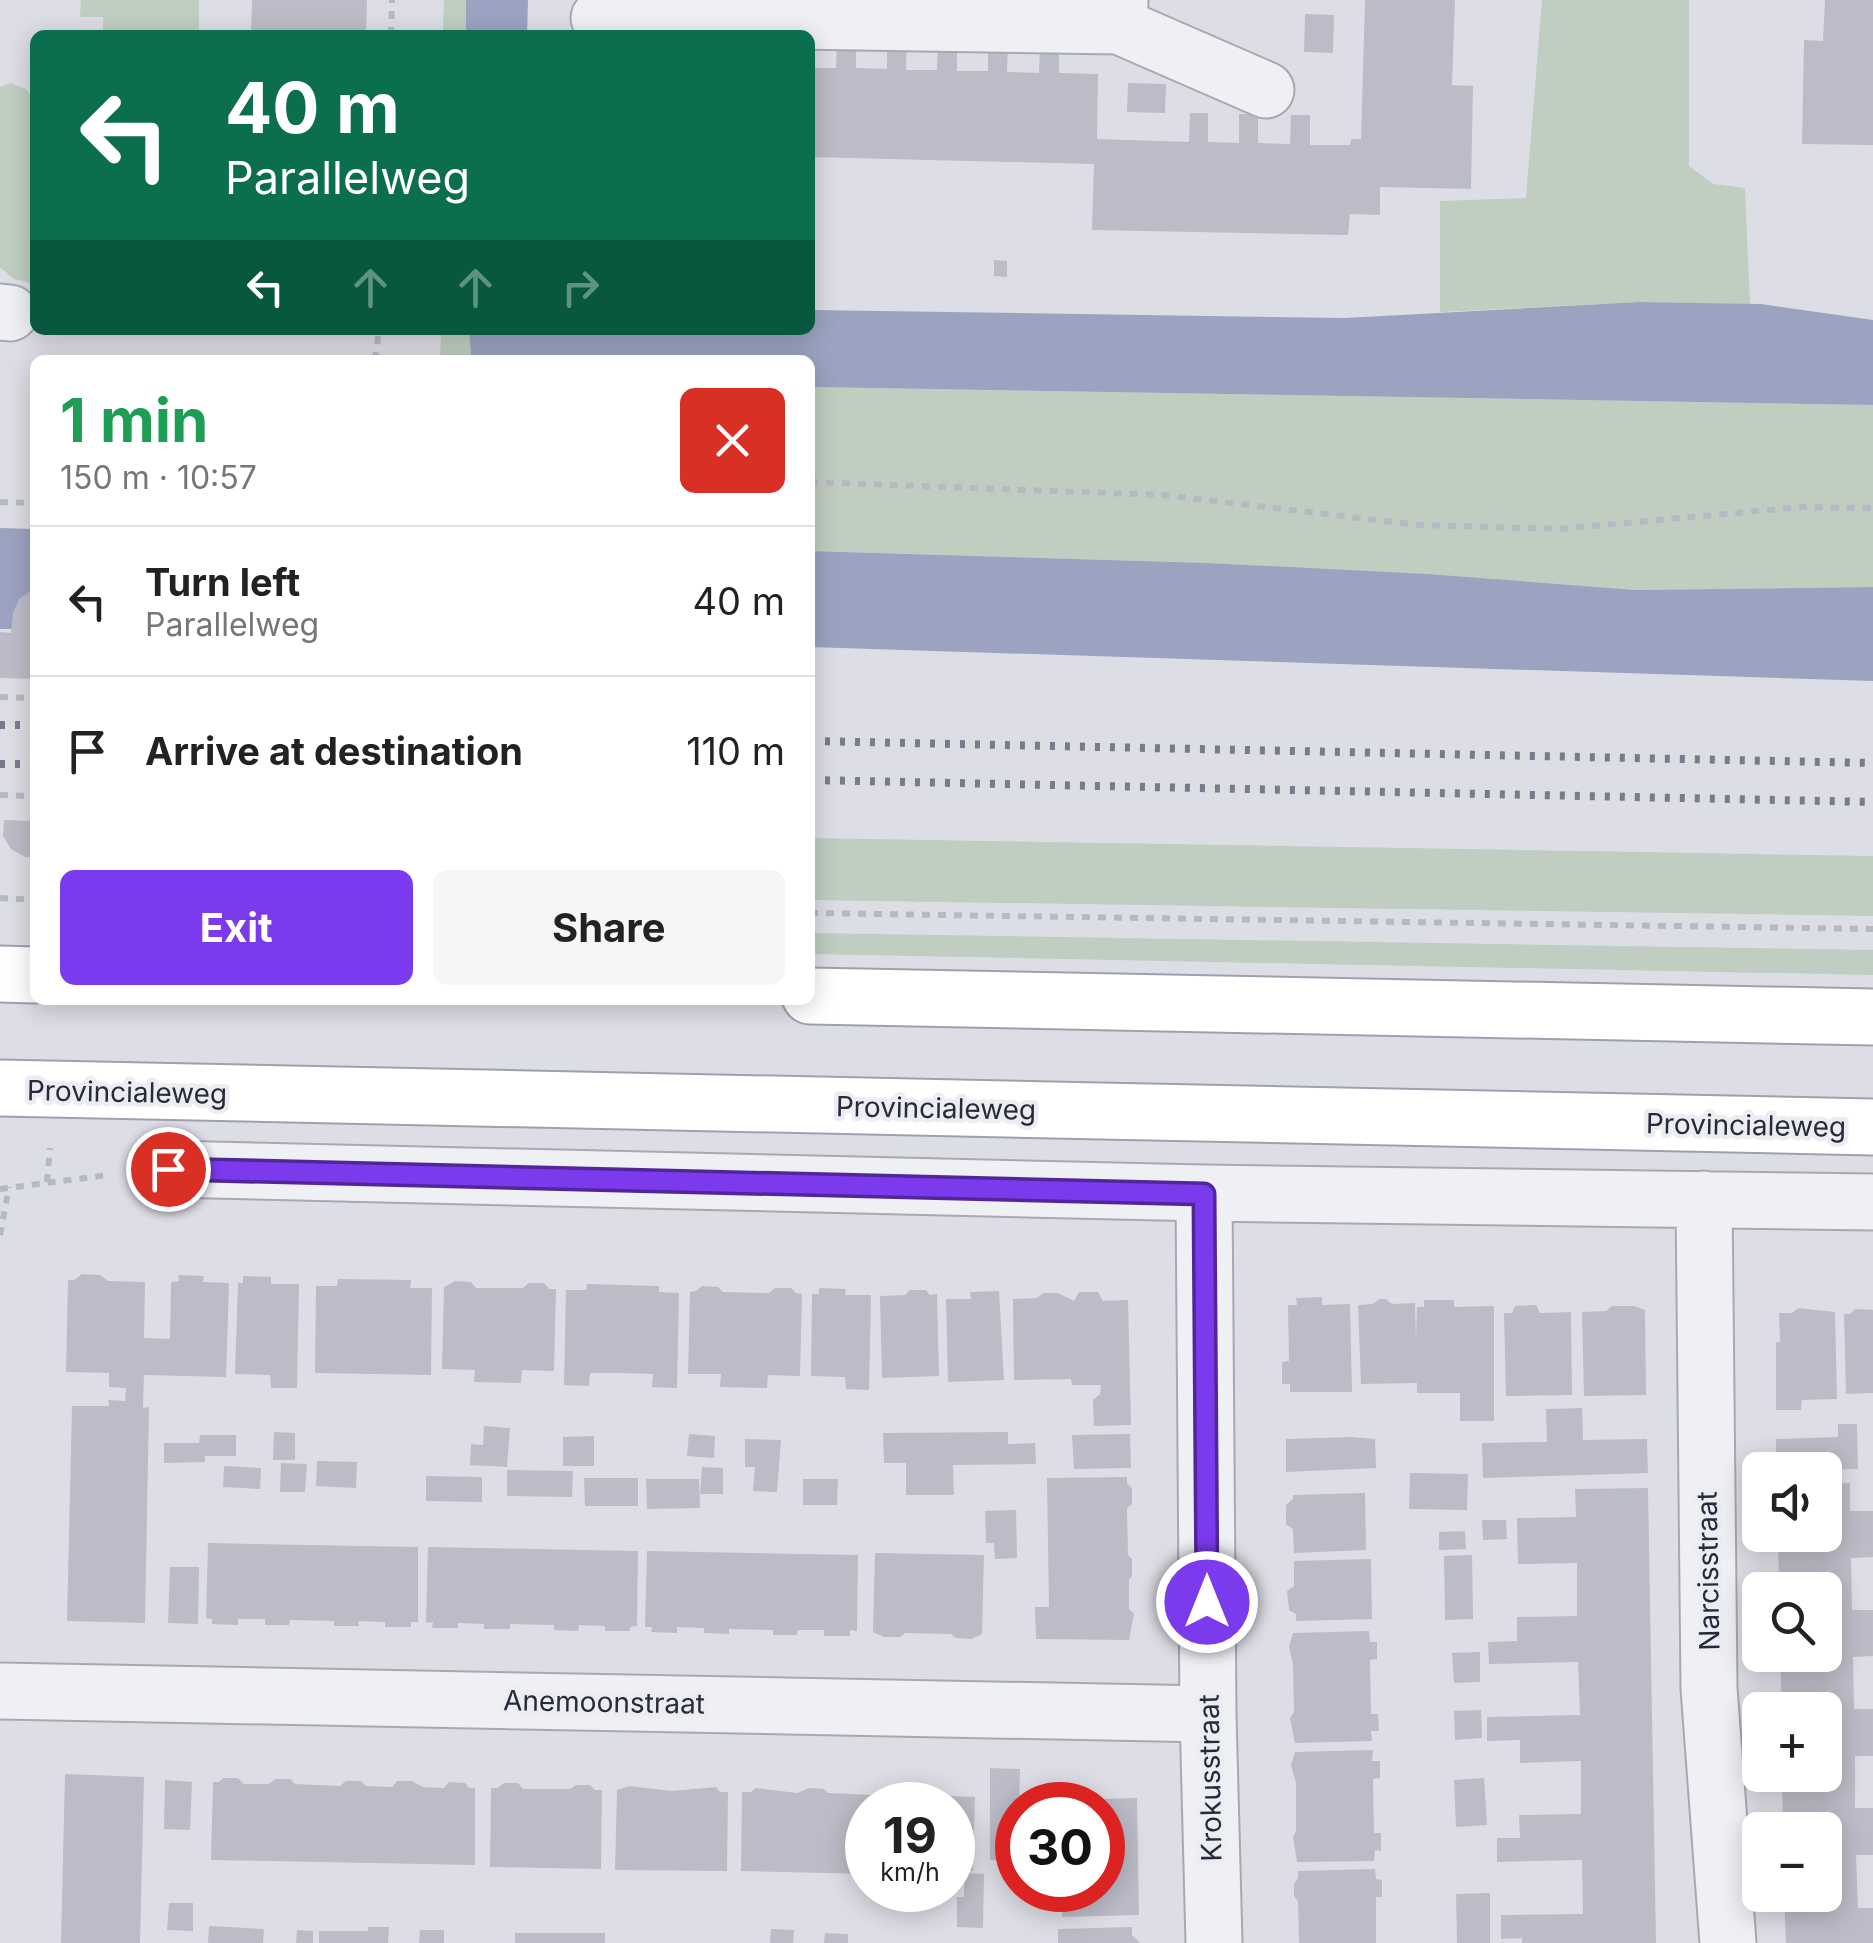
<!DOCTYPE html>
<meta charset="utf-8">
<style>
body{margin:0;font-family:Inter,sans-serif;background:#f6f6f6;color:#222;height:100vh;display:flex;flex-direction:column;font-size:38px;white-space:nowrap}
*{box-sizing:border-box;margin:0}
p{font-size:32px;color:#767676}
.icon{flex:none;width:55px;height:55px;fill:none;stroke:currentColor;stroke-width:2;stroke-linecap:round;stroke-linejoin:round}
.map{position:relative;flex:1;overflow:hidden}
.drawer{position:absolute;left:30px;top:355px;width:785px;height:650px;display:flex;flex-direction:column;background:#fff;border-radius:15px;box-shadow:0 5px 25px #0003}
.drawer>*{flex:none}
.hud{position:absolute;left:30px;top:30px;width:785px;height:305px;border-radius:15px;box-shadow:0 5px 25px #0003;background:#0b6e4f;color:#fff;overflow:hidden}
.buttons{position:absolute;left:1742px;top:1452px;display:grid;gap:20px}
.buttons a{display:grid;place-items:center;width:100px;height:100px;border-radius:15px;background:#fff;box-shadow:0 5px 25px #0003;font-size:50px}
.speed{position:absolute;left:845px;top:1782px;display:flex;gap:20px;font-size:50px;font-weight:700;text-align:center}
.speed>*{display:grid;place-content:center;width:130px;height:130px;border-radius:50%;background:#fff;box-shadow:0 5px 25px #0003;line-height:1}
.speed small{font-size:25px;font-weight:400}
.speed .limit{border:15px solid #d22;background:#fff;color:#111}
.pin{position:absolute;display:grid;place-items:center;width:85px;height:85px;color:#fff;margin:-42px;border:5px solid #fff;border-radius:50%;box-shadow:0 2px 10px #0007}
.me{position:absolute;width:110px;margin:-55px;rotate:0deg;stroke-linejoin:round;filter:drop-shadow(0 0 8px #0008)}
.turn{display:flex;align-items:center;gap:35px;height:210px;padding:0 30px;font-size:45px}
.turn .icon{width:130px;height:130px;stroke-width:2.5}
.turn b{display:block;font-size:70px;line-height:85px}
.lanes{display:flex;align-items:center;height:95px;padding:0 30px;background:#0003;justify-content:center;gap:50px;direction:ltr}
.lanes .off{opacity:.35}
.round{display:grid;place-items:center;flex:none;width:105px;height:105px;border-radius:15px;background:#f6f6f6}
.overview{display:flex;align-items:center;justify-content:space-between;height:170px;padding:0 30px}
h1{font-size:60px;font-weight:700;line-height:75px;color:#1e9e55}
.primary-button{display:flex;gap:20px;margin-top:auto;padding:20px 30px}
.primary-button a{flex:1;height:115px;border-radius:15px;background:#7c3aed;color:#fff;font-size:40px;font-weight:700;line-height:115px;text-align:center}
.primary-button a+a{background:#f6f6f6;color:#222}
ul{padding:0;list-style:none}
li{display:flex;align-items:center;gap:30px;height:150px;padding:0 30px;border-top:2px solid #e0e0e0}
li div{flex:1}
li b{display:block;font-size:38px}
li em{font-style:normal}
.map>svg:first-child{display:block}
.green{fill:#bfcec0}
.water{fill:#9ca3c1}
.building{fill:#bbbcc7}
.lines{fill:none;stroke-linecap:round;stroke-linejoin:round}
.minor-casing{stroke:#a7a8b2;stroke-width:59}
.major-casing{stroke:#9ea0af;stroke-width:59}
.path{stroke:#b7b9c0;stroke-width:6;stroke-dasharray:8 8;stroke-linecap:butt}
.minor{stroke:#eff0f4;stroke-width:55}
.major{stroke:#fff;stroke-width:55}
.rail{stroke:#797a8d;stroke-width:8;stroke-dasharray:5 10;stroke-linecap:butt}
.route-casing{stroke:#51269a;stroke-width:25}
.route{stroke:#7c3aed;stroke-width:18}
.labels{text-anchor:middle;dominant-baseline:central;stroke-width:9;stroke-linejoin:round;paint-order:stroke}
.street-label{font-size:28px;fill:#282a3a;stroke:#ecedf3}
</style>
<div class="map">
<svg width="1873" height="1943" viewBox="0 0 1873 1943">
<rect width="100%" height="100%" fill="#dddee5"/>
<path class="green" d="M 81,0 L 199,0 L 199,35 L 103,35 L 103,17 L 80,17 Z
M 444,0 L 466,0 L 466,35 L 443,35 Z
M 1542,0 L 1689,0 L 1689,166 L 1713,184 L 1745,188 L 1750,304 L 1639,302 L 1440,312 L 1440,201 L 1526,198 Z
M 11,83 L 26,89 L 35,100 L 35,284 L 14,279 L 0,267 L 0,87 Z
M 441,330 L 469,330 L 471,355 L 475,360 L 440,360 Z
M 810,387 L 1873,405 L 1873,587 L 1637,590 L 1208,563 L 810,551 Z
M 810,838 L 1873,856 L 1873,916 L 810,900 Z
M 810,933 L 1873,950 L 1873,975 L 810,954 Z"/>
<path class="water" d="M 466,0 L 528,0 L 527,35 L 466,35 Z
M 1639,302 L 1761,304 L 1873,320 L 1873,405 L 810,387 L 810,360 L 475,360 L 471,355 L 469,330 L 810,330 L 810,310 L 1345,318 Z
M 0,528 L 35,529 L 35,629 L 0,629 Z
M 810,551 L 1208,563 L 1427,574 L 1636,590 L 1873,587 L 1873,681 L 810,647 Z"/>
<path class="building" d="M 252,0 L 367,0 L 366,35 L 251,35 Z
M 1365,0 L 1455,0 L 1452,85 L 1473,86 L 1471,189 L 1380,187 L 1380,215 L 1350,214 L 1348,235 L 1092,230 L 1094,164 L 810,157 L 810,68 L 836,68 L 837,39 L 856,40 L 856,68 L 887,69 L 887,40 L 907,41 L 906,70 L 937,70 L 938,42 L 957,42 L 957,71 L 988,71 L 988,43 L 1008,43 L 1007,72 L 1039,73 L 1040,44 L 1059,44 L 1059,73 L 1098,74 L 1097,139 L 1189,142 L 1190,113 L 1208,113 L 1208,142 L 1239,143 L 1239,114 L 1258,114 L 1258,143 L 1290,144 L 1291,115 L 1310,115 L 1310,145 L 1350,145 L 1351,139 L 1361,139 Z
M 1825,0 L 1873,0 L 1873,145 L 1802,144 L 1804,40 L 1823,41 Z
M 1305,14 L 1334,15 L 1333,53 L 1304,52 Z
M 1128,83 L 1166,84 L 1165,113 L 1127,112 Z
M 994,260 L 1007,261 L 1007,277 L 994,276 Z
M 32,590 L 35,591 L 35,679 L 0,678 L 0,632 L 11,633 L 13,613 L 19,599 Z
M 4,820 L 35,821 L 35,857 L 25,857 L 11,849 L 3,836 Z
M 82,1274 L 100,1275 L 108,1281 L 145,1282 L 144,1338 L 170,1339 L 171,1282 L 179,1281 L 178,1275 L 204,1276 L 203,1282 L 229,1283 L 226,1377 L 144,1375 L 143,1408 L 149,1407 L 145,1623 L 67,1621 L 72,1406 L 109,1406 L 108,1400 L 125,1401 L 126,1388 L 109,1387 L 109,1373 L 66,1372 L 68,1280 L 74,1280 Z
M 243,1276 L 271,1277 L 271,1284 L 299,1284 L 297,1388 L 271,1388 L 270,1375 L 235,1374 L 238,1283 L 243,1283 Z
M 338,1279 L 411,1280 L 410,1288 L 432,1288 L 431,1375 L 315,1373 L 316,1286 L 337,1286 Z
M 455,1281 L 471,1282 L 476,1288 L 523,1288 L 529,1283 L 544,1283 L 549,1289 L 556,1289 L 554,1371 L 522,1370 L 521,1383 L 474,1382 L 475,1370 L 442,1369 L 444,1287 Z
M 587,1284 L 659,1286 L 659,1292 L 679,1293 L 677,1388 L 652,1387 L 653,1374 L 621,1373 L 590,1373 L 589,1386 L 564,1385 L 566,1290 L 586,1290 Z
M 702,1286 L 718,1287 L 723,1292 L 769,1293 L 775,1288 L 791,1288 L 796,1293 L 802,1294 L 800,1376 L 768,1375 L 767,1388 L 720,1387 L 721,1374 L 688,1374 L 690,1292 L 696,1291 Z
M 819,1288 L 846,1289 L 845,1295 L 871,1295 L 869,1390 L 846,1389 L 845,1377 L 811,1376 L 812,1294 L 819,1294 Z
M 910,1290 L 926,1290 L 930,1295 L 937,1294 L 939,1376 L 882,1378 L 880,1296 L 905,1295 Z
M 999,1291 L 1004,1380 L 948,1382 L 946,1299 L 971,1299 L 970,1292 Z
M 1079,1292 L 1098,1292 L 1103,1301 L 1128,1300 L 1131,1425 L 1094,1426 L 1093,1400 L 1100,1394 L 1101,1385 L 1072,1385 L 1071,1379 L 1014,1380 L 1013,1299 L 1037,1298 L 1043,1293 L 1058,1293 L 1074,1301 Z
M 1322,1297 L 1322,1305 L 1350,1304 L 1352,1392 L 1290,1392 L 1290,1384 L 1282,1384 L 1282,1362 L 1289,1361 L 1288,1305 L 1297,1305 L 1296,1298 Z
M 1379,1299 L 1386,1299 L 1392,1304 L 1415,1303 L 1416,1340 L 1417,1307 L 1424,1307 L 1424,1300 L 1454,1300 L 1454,1307 L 1494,1306 L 1494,1421 L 1460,1421 L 1460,1393 L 1417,1393 L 1417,1383 L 1361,1384 L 1358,1305 L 1373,1304 Z
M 1536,1305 L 1540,1313 L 1571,1312 L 1572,1395 L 1506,1396 L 1504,1313 L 1512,1313 L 1515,1306 Z
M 1612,1306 L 1634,1306 L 1645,1310 L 1646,1395 L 1584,1396 L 1582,1312 L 1606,1311 Z
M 1798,1308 L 1835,1312 L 1837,1399 L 1802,1400 L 1801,1410 L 1776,1410 L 1776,1342 L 1780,1342 L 1779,1313 L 1792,1313 Z
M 1855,1309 L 1873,1310 L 1873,1393 L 1846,1394 L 1844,1314 L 1850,1314 Z
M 1582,1408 L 1583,1440 L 1647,1439 L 1648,1473 L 1483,1478 L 1482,1443 L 1547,1442 L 1546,1409 Z
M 1838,1424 L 1857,1424 L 1858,1469 L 1776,1470 L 1776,1439 L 1838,1437 Z
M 484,1426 L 510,1428 L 507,1467 L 470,1465 L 471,1444 L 483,1445 Z
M 274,1432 L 295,1433 L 295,1460 L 273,1460 Z
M 1008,1432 L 1008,1444 L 1035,1443 L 1036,1464 L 953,1465 L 954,1495 L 906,1495 L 906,1463 L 884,1463 L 883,1433 Z
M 689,1434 L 715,1436 L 714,1458 L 687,1456 Z
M 1130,1434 L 1131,1468 L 1074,1469 L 1072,1435 Z
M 200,1435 L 236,1435 L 236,1456 L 205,1456 L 205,1462 L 164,1463 L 164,1443 L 199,1443 Z
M 594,1436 L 594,1466 L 563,1466 L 563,1437 Z
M 1352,1437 L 1375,1439 L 1376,1468 L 1286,1472 L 1286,1439 Z
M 745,1439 L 781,1440 L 777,1492 L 753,1491 L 755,1467 L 745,1467 Z
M 317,1461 L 357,1462 L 356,1488 L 316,1486 Z
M 281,1463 L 307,1464 L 305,1492 L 280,1492 Z
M 224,1466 L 261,1468 L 260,1489 L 223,1487 Z
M 702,1467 L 723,1468 L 723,1494 L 700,1494 Z
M 507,1470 L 573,1471 L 572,1497 L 507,1496 Z
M 1410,1473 L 1468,1474 L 1467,1510 L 1409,1509 Z
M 426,1476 L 482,1477 L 482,1502 L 426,1501 Z
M 1127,1477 L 1127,1483 L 1132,1488 L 1132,1504 L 1127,1508 L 1128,1555 L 1132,1559 L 1132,1576 L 1129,1580 L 1129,1609 L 1134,1614 L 1129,1640 L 1036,1639 L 1035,1607 L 1049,1607 L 1047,1478 Z
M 584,1478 L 638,1478 L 638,1506 L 585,1506 Z
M 646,1479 L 699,1479 L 700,1508 L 647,1509 Z
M 803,1479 L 838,1479 L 837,1505 L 803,1505 Z
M 1850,1483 L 1850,1511 L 1873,1511 L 1873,1557 L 1851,1558 L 1852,1610 L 1873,1610 L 1873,1656 L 1853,1657 L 1854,1709 L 1873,1709 L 1873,1756 L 1855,1756 L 1855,1808 L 1873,1808 L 1873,1855 L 1856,1855 L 1858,1908 L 1873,1908 L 1873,1943 L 1786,1943 L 1784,1895 L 1825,1895 L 1825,1830 L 1783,1830 L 1782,1775 L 1825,1775 L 1825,1710 L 1782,1710 L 1780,1655 L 1825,1655 L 1825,1590 L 1779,1590 L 1778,1535 L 1825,1535 L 1825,1484 Z
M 1648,1488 L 1656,1943 L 1522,1943 L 1522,1938 L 1501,1939 L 1501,1915 L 1583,1914 L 1582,1860 L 1497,1862 L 1497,1838 L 1520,1838 L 1519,1815 L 1581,1814 L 1581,1761 L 1520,1763 L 1520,1740 L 1487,1741 L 1487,1717 L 1580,1715 L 1578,1662 L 1489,1664 L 1488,1642 L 1517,1641 L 1517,1617 L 1577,1616 L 1577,1563 L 1518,1564 L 1517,1518 L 1576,1517 L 1575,1489 Z
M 1365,1493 L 1366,1550 L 1294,1553 L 1293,1529 L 1286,1524 L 1286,1505 L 1293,1499 L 1293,1495 Z
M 1016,1510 L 1017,1558 L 995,1559 L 994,1543 L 986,1543 L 985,1511 Z
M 1482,1520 L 1506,1520 L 1507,1539 L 1483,1540 Z
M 1465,1531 L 1466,1549 L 1439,1550 L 1439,1532 Z
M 208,1543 L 418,1547 L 418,1622 L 411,1622 L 411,1627 L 385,1627 L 385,1622 L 358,1621 L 359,1626 L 334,1626 L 334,1621 L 290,1620 L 289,1625 L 265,1625 L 265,1619 L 238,1619 L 238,1625 L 212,1624 L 212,1619 L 206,1618 Z
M 428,1547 L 638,1551 L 637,1626 L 630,1627 L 630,1631 L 605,1631 L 605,1626 L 579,1625 L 578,1631 L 554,1630 L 554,1625 L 510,1624 L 510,1629 L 484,1629 L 484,1624 L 458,1623 L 458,1628 L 432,1628 L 433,1622 L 426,1623 Z
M 647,1551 L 858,1555 L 857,1631 L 850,1630 L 850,1636 L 824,1636 L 824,1630 L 798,1630 L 797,1635 L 773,1635 L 773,1630 L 729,1629 L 729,1634 L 704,1633 L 704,1628 L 677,1627 L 677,1633 L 651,1632 L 652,1627 L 645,1627 Z
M 875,1553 L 984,1555 L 982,1634 L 971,1639 L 956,1638 L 951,1634 L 905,1633 L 900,1637 L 884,1637 L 873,1632 Z
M 1472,1555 L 1473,1619 L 1445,1620 L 1444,1556 Z
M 1371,1559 L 1372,1619 L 1296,1621 L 1296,1614 L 1289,1610 L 1287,1591 L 1294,1586 L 1294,1561 Z
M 170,1567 L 199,1567 L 198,1624 L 168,1623 Z
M 1369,1631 L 1370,1642 L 1377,1642 L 1377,1659 L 1370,1660 L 1371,1714 L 1378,1714 L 1379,1731 L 1371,1731 L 1372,1741 L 1295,1743 L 1290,1718 L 1294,1712 L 1293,1664 L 1289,1646 L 1293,1633 Z
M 1480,1652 L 1480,1682 L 1454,1683 L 1452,1653 Z
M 1481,1710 L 1482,1738 L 1455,1740 L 1454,1711 Z
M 1373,1750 L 1372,1761 L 1380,1761 L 1380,1778 L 1373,1779 L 1374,1833 L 1381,1833 L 1381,1851 L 1375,1850 L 1374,1861 L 1297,1862 L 1293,1837 L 1296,1831 L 1296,1783 L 1291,1765 L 1295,1752 Z
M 990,1768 L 1020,1769 L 1018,1861 L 990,1860 Z
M 65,1774 L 144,1777 L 140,1943 L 61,1943 Z
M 223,1778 L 238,1778 L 244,1784 L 269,1784 L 275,1779 L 290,1779 L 295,1784 L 340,1786 L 346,1781 L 361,1781 L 366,1786 L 392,1787 L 397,1781 L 412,1781 L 423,1787 L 444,1788 L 449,1782 L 465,1783 L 469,1788 L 475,1788 L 475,1865 L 211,1860 L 213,1782 L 219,1782 Z
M 1484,1778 L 1487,1825 L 1456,1827 L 1454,1780 Z
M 165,1780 L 192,1782 L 190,1830 L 164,1829 Z
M 504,1783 L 518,1783 L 523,1789 L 570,1789 L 576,1785 L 590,1785 L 595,1790 L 602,1790 L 601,1869 L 490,1867 L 491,1788 L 498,1788 Z
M 629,1786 L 672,1791 L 716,1787 L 720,1792 L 728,1792 L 727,1871 L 615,1870 L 617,1790 Z
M 756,1788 L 797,1793 L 809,1788 L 824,1789 L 828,1793 L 875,1795 L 879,1790 L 893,1790 L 897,1795 L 906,1795 L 906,1805 L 868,1805 L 868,1874 L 741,1871 L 742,1792 L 751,1792 Z
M 931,1791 L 944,1791 L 949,1796 L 975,1797 L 973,1871 L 952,1871 L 952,1805 L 917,1805 L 917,1795 L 926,1796 Z
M 1137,1798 L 1139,1915 L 1062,1917 L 1061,1890 L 1102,1890 L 1102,1805 L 1060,1805 L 1059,1800 Z
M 1375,1869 L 1376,1879 L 1382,1880 L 1382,1897 L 1376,1897 L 1376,1943 L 1299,1943 L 1298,1901 L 1294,1896 L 1294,1884 L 1298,1878 L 1298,1871 Z
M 964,1873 L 984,1874 L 983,1928 L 957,1927 L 957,1897 L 964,1897 Z
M 1490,1893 L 1490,1943 L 1457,1943 L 1456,1894 Z
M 169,1903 L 193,1903 L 193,1931 L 167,1930 Z
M 209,1926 L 264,1929 L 263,1943 L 208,1943 Z
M 368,1927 L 389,1927 L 388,1943 L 319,1943 L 319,1931 L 368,1931 Z
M 1132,1927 L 1132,1935 L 1140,1943 L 1058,1943 L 1058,1929 Z
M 771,1929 L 794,1930 L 793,1943 L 770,1943 Z
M 297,1930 L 313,1931 L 313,1943 L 296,1943 Z
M 420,1930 L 444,1930 L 444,1943 L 419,1943 Z
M 515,1933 L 605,1933 L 605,1943 L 515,1943 Z
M 825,1933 L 848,1934 L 848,1943 L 824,1943 Z"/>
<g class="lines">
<defs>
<path id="minor" d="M 1120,0 L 1119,26 L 1266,90
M 599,18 L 1119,26
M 0,312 L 10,313
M 168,1169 L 1204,1193 L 1873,1202
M 1204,1193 L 1208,1714 L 1214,1943
M 1704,1199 L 1709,1688 L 1728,1943
M 0,1691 L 1208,1714"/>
<path id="major" d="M 0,974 L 35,975
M 810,996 L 1873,1017
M 0,1088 L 1873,1127"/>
</defs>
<use href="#minor" class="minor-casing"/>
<use href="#major" class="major-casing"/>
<path class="path" d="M 391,35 L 392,0
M 352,330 L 379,332
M 375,360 L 379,330
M 810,482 L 1164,495 L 1419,525 L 1559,529 L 1802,507 L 1873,508
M 0,502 L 35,503
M 0,697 L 35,698
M 0,795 L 26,796
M 0,898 L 35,900
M 810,913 L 1873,929
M 47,1182 L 50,1148
M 0,1189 L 108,1175
M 0,1235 L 9,1187"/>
<use href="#minor" class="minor"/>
<use href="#major" class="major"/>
<path class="rail" d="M 0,725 L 35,725
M 810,741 L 1873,763
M 0,764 L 35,764
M 810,780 L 1873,802"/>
</g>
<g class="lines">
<defs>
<path id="route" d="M 168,1169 L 1204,1194 L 1207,1602"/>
</defs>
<use href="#route" class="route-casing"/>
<use href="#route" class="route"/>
</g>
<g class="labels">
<g class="street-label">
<text transform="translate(127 1092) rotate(1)">Provincialeweg</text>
<text transform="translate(936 1108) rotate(1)">Provincialeweg</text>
<text transform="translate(1746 1125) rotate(1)">Provincialeweg</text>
<text transform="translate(1708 1571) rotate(-91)">Narcisstraat</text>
<text transform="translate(604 1702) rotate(1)">Anemoonstraat</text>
<text transform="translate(1210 1778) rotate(-91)">Krokusstraat</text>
</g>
</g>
</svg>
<div class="buttons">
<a><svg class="icon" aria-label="sound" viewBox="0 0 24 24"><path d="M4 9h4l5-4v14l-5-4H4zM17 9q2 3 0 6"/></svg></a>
<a><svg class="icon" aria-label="search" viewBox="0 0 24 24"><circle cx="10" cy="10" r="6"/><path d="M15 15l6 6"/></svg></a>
<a>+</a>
<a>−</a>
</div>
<div class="speed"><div>19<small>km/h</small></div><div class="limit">30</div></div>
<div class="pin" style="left:168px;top:1169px;background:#d93025"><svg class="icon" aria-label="arrive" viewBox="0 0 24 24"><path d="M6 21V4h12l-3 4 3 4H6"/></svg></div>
<svg class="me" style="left:1207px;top:1602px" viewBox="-20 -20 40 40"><circle r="17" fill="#7c3aed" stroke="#fff" stroke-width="3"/><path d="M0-11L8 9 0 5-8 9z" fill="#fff"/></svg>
<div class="hud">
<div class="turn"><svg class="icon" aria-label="left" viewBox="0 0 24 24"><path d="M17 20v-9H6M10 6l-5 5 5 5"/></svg><div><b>40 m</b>Parallelweg</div></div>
<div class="lanes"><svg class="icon" aria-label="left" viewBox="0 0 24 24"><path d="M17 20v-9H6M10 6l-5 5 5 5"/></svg><svg class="icon off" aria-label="ahead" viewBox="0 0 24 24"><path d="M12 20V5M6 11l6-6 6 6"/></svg><svg class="icon off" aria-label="ahead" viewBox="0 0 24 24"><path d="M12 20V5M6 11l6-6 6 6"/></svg><svg class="icon off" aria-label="right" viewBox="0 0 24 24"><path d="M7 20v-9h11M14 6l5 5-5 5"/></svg></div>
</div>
<section class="drawer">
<div class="overview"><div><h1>1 min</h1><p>150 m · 10:57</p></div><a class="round" style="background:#d93025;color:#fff"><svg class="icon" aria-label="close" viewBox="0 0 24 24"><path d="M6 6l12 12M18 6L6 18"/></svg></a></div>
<ul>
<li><svg class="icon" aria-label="left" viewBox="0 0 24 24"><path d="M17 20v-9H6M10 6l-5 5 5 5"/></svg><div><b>Turn left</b><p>Parallelweg</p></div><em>40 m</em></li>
<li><svg class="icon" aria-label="arrive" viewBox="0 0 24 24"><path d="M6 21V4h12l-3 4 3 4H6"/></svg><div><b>Arrive at destination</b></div><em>110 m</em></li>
</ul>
<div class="primary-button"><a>Exit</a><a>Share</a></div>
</section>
</div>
